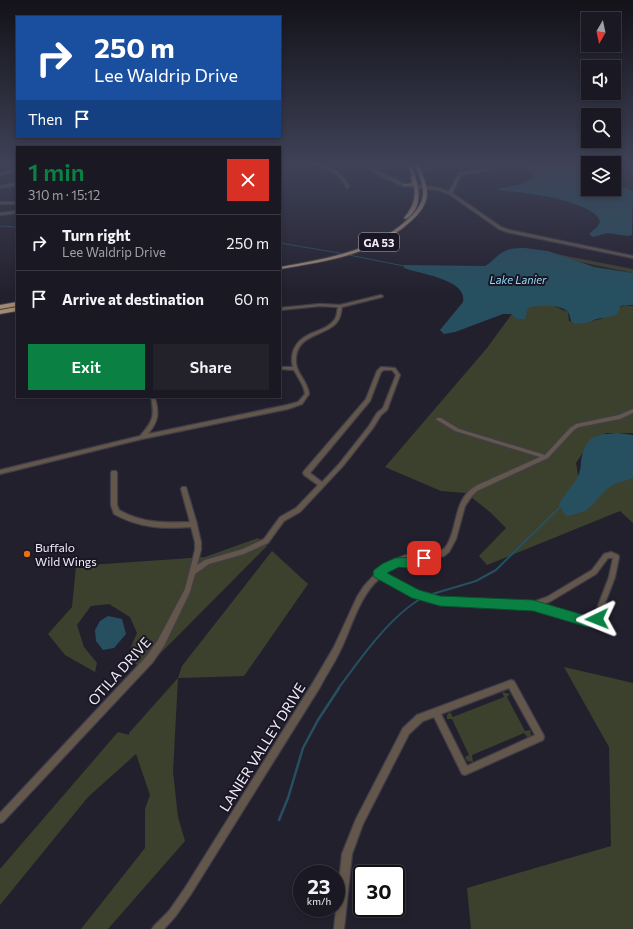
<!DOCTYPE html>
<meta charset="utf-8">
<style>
body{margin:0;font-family:Commissioner,sans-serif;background:#23212a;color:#f1f3f6;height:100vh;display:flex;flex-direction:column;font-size:15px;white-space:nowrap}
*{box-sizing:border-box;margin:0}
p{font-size:13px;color:#9fa0a5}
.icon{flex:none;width:22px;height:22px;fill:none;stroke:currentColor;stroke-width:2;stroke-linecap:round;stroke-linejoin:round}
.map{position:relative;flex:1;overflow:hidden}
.details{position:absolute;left:16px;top:146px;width:265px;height:252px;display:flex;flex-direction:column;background:#1a1822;border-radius:0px;box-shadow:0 2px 6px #0003,0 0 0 1px #383740}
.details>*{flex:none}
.hud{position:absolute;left:16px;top:16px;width:265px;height:122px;border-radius:0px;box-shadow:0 2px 6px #0003,0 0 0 1px #383740;background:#1a4fa0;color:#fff;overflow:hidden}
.needle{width:26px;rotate:189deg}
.fabs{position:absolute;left:581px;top:12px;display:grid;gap:8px}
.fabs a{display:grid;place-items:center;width:40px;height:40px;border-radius:0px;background:#1a1822;box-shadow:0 2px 6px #0003,0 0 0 1px #383740;font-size:20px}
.speed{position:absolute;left:293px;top:865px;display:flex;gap:8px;font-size:20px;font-weight:700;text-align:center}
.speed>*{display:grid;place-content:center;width:52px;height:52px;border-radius:50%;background:#1a1822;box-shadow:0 2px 6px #0003,0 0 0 1px #383740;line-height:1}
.speed small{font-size:10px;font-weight:400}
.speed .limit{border:2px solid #111;border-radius:6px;background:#fff;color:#111}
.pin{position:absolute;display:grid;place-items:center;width:34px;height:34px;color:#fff;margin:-17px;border-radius:8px;box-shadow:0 2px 6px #0006}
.me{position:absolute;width:44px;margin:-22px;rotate:268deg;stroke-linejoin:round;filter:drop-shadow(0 0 3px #0008)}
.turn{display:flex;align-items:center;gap:14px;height:84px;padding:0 12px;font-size:18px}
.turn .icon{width:52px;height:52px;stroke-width:2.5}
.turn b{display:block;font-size:28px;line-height:34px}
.then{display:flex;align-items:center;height:38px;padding:0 12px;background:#0003;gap:8px;font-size:15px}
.round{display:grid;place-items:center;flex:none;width:42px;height:42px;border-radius:0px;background:#23212a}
.summary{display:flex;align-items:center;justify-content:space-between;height:68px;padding:0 12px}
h1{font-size:24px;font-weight:600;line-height:30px;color:#0b8043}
.action{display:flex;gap:8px;margin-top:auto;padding:8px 12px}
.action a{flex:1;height:46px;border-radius:0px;background:#0b8043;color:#fff;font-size:16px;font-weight:600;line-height:46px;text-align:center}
.action a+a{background:#23212a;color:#f1f3f6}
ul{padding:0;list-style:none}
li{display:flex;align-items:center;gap:12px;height:56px;padding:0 12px;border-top:1px solid #383740}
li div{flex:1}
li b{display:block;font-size:15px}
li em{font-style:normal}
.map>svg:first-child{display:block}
.green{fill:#3c412d}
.water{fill:#265060}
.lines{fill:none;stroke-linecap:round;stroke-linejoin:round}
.stream-far2{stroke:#265060;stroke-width:1}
.stream-far1{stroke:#265060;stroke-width:2}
.stream{stroke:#265060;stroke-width:2.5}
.minor-casing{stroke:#403d4a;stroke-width:2.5}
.major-casing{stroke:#403d4a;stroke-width:2}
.minor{fill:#62574a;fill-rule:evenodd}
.major{fill:#a18a71;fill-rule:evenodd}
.route{fill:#0b8043;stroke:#07532c}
.food-dot{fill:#e8710a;stroke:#1a1624;stroke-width:1.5}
.labels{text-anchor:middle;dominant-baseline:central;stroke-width:4;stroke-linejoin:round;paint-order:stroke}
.shield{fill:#1a1624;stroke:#afacb7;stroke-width:1}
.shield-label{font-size:11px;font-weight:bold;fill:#efecf6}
.far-water-label{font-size:11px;font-style:italic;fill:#93dcfa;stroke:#1a1624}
.poi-label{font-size:12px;fill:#efecf6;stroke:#1a1624;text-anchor:start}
.near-street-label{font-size:14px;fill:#efecf6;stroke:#1a1624}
</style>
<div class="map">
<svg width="633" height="929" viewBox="0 0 633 929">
<rect width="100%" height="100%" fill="#23202e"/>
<path class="green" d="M 546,252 L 633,269 L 633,273 L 575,261 Z
M 534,305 L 551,305 L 568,312 L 569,321 L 581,323 L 601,319 L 624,305 L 633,306 L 633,433 L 606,433 L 588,445 L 576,463 L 579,481 L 633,477 L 633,523 L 620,511 L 487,565 L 479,556 L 506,528 L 490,512 L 466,493 L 441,491 L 385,467 L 487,348 L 511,315 Z
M 258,538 L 267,546 L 142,672 L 128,653 L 137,633 L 130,617 L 109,604 L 91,606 L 77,625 L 84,647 L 97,663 L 95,672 L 65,655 L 48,634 L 72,607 L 76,566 L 205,557 Z
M 272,551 L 308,584 L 244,676 L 178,678 L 173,772 L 178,817 L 185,841 L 108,929 L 81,929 L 145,848 L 145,809 L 150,795 L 136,754 L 88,797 L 0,905 L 0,869 L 118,732 L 129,735 L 129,733 L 178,678 L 182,666 Z
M 564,667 L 633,683 L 633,929 L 471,929 L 467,888 L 611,846 L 609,747 Z
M 502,692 L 510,694 L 507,697 L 525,731 L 530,730 L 531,735 L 528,738 L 524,733 L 472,755 L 473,762 L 467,761 L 465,757 L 469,755 L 452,719 L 447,719 L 447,715 L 450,712 L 453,717 L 504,697 Z"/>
<path class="water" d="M 524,163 L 586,163 L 585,165 L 588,170 L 588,189 L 614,189 L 614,183 L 633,191 L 632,235 L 628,236 L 607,233 L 593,237 L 590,235 L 590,233 L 597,227 L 600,222 C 597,204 541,195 524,193 C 515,191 505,192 496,189 L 518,185 L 532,179 L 532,175 Z
M 525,248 L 548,251 L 594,267 L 633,273 L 633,305 L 623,305 L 620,307 L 617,315 L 597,319 L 586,323 L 575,324 L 571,321 C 570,318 570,315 568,312 C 561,304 537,305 528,308 L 525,319 L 517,319 L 511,314 L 503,314 L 455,332 L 444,334 L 440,330 L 463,302 C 468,279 419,274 404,268 L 404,265 L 485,266 C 491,263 494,258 500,254 C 508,248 516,248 525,248 Z
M 618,433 L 633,435 L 633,478 C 625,481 613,483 607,489 C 589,506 594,511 566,516 L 559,505 C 563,494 573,487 578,476 C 580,472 581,466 581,461 C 586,435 594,435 618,433 Z
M 108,616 L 122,619 L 126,634 L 114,648 L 103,650 L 96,641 L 95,630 L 100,621 Z"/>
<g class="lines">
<path class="stream-far2" d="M 0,226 L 17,227
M 280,243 L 345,254
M 349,255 L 404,266"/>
<path class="stream-far1" d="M 429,595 L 476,581 L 496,570 L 560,507
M 338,689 C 360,659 390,616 422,598"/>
<path class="stream" d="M 279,820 L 288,798 L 303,748 L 318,720 L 339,688"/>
<defs>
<path id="minor" d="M 312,163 C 326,161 344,174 349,187 L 347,188 C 339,171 327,169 312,163 Z
M 361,163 L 363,163 L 383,174 L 405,184 L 439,188 L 449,192 L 459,173 L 490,168 L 489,170 L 461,175 L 452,193 L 501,227 L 509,230 L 633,256 L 633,258 L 507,232 L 499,229 L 449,194 L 439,190 L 403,186 L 381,176 Z
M 433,163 L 435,163 L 433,169 L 418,172 L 417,171 L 431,167 Z
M 629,163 L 631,163 L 633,167 L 633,171 L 632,170 Z
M 17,169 L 17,171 L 0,175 L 0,173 Z
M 17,183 L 17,185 L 0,188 L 0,186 Z
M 0,202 L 17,202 L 17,204 L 0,204 Z
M 17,211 L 17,213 L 0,215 L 0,213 Z
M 381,295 L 383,296 L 382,297 L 342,307 C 341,311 341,315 339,319 C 329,338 294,331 296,363 C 297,374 308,382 309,394 L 302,404 L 288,409 L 142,439 L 0,474 L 0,470 L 140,436 C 153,421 155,417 151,397 L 155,397 C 159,414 159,420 148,434 L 287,405 L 298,402 L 305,394 C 304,385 298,378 294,370 L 280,369 L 280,367 L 293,367 C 291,361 292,354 294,349 C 304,329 325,334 335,319 C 337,316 337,311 338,307 L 320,306 L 280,310 L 280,308 L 320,304 L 340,305 Z
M 381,367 L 395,368 L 400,375 L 387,410 L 381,415 L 373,428 L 343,466 L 300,512 L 284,521 L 268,543 L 244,554 L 209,564 L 195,574 L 190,592 L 164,646 L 152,663 L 3,822 L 0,823 L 0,813 L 146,657 L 158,640 L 185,589 L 195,550 L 195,542 L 191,527 C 163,529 139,528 114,514 L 111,505 L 111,473 L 112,471 L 116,471 L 117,473 L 117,505 L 119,510 C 142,523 164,523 190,522 L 181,489 L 182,487 L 186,487 L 197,524 L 197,525 L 201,542 L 201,550 L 197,565 L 205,560 L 243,549 L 264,539 L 280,517 L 296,508 L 318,485 L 304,475 L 303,473 L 304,471 L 366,399 L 377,371 ZM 384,370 L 392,370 L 396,375 L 383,408 L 377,413 L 369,426 L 339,464 L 322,482 L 310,473 L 370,401 L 381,372 Z
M 633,409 L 633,413 L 620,419 L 579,427 L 574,430 L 548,458 L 477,491 L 472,496 L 465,506 L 456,539 L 449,552 L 444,556 L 435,558 L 427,559 L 423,562 L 415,565 L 408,566 L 399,565 L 385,573 L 417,591 L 440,598 L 533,602 L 547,597 L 592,570 L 604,554 L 611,552 L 618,555 L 619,557 L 615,577 L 597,624 L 595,625 L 587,625 L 533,608 L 440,604 L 414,596 L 380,578 C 359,596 352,627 340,651 C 334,664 326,675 320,687 L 191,894 L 175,917 L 164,929 L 152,929 L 154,926 L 169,911 L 185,888 L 314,681 L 334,647 L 357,597 L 364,586 L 375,574 L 376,571 C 379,570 380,569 383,567 C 391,562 401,555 411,554 C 423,552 440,557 447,545 C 457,528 454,506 469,491 C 475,485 485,482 493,478 C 509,471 524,464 540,457 L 455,431 L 437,420 L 436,419 L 437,418 L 441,418 L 459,429 L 545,455 L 570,428 L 576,424 L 619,415 ZM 608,558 L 613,558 L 609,577 L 593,619 L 587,619 L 542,605 L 551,601 L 596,574 Z
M 511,680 L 514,681 L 543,734 L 544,737 L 543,740 L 465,775 L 462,774 L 434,717 L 423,721 L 409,734 L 363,824 L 352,854 L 344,929 L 334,929 L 342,854 L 356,819 L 403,728 L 417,715 ZM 509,688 L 535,735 L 467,766 L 441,714 Z"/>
<path id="major" d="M 407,163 L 410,163 C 418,180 426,207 406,219 L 404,218 C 413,207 416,199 414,185 L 404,186 L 402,185 L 412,183 L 411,177 L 412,176 Z
M 414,163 L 418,163 C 421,173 428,185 427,195 C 426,206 418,215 411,221 C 374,255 328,261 280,269 L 280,267 C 325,259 372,252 407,220 C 414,214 422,205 423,195 C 424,184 418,173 414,163 Z
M 17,302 L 17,306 L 0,309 L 0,305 Z
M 17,307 L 17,311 L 0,314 L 0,310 Z"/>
</defs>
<use href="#minor" class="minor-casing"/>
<use href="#major" class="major-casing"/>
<use href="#minor" class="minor"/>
<use href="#major" class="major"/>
</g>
<linearGradient id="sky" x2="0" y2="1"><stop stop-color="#131219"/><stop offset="0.56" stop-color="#3f4257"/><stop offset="1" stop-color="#3f4257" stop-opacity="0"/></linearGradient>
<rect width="633" height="293" fill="url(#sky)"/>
<path class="route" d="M 424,553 L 427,554 L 429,558 C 424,568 408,569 399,567 L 387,573 L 419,590 L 440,596 L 533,600 L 587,616 L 592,616 L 597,613 L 601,615 L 603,619 L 599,626 L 587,627 L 533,611 L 440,606 L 412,598 L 374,577 L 373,573 L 374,570 L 382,564 L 395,558 L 417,557 Z"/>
<circle class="food-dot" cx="27" cy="554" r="4"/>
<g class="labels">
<rect class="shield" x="359" y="233" width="40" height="18" rx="3"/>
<g class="shield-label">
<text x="379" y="242">GA 53</text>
</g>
<g class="far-water-label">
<text x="518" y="279">Lake Lanier</text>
</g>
<g class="poi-label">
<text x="35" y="547">Buffalo<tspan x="35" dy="14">Wild Wings</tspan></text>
</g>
<g class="near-street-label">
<text transform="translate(119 671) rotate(-48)">OTILA DRIVE</text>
<text transform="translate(262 747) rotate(-58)">LANIER VALLEY DRIVE</text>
</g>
</g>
</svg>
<div class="fabs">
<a><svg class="needle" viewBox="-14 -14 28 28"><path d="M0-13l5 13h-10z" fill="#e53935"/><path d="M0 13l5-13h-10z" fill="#9fa0a5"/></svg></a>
<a><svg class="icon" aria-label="sound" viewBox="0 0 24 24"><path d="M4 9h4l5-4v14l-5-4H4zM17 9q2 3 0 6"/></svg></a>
<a><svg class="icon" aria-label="search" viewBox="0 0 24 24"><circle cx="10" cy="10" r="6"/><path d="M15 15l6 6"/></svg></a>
<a><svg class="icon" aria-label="layers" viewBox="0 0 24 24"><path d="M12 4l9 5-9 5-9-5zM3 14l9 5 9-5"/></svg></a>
</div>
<div class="speed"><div>23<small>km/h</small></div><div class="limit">30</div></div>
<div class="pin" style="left:424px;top:558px;background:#d93025"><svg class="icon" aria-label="arrive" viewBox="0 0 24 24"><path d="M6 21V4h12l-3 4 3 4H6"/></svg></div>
<svg class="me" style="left:597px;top:619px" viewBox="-20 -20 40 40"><path d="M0-17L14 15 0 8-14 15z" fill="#0b8043" stroke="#fff" stroke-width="4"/></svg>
<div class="hud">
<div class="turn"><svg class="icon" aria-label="right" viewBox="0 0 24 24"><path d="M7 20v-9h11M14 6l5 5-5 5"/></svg><div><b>250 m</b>Lee Waldrip Drive</div></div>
<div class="then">Then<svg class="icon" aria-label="arrive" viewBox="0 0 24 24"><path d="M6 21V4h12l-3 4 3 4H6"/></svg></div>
</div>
<section class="details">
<div class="summary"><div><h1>1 min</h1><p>310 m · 15:12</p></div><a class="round" style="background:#d93025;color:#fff"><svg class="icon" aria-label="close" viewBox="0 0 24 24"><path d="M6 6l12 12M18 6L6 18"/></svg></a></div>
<ul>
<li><svg class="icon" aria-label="right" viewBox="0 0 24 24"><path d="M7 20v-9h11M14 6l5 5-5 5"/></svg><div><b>Turn right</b><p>Lee Waldrip Drive</p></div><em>250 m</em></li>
<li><svg class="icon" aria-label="arrive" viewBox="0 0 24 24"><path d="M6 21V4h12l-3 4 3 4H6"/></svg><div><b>Arrive at destination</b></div><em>60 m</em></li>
</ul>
<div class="action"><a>Exit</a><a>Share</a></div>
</section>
</div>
